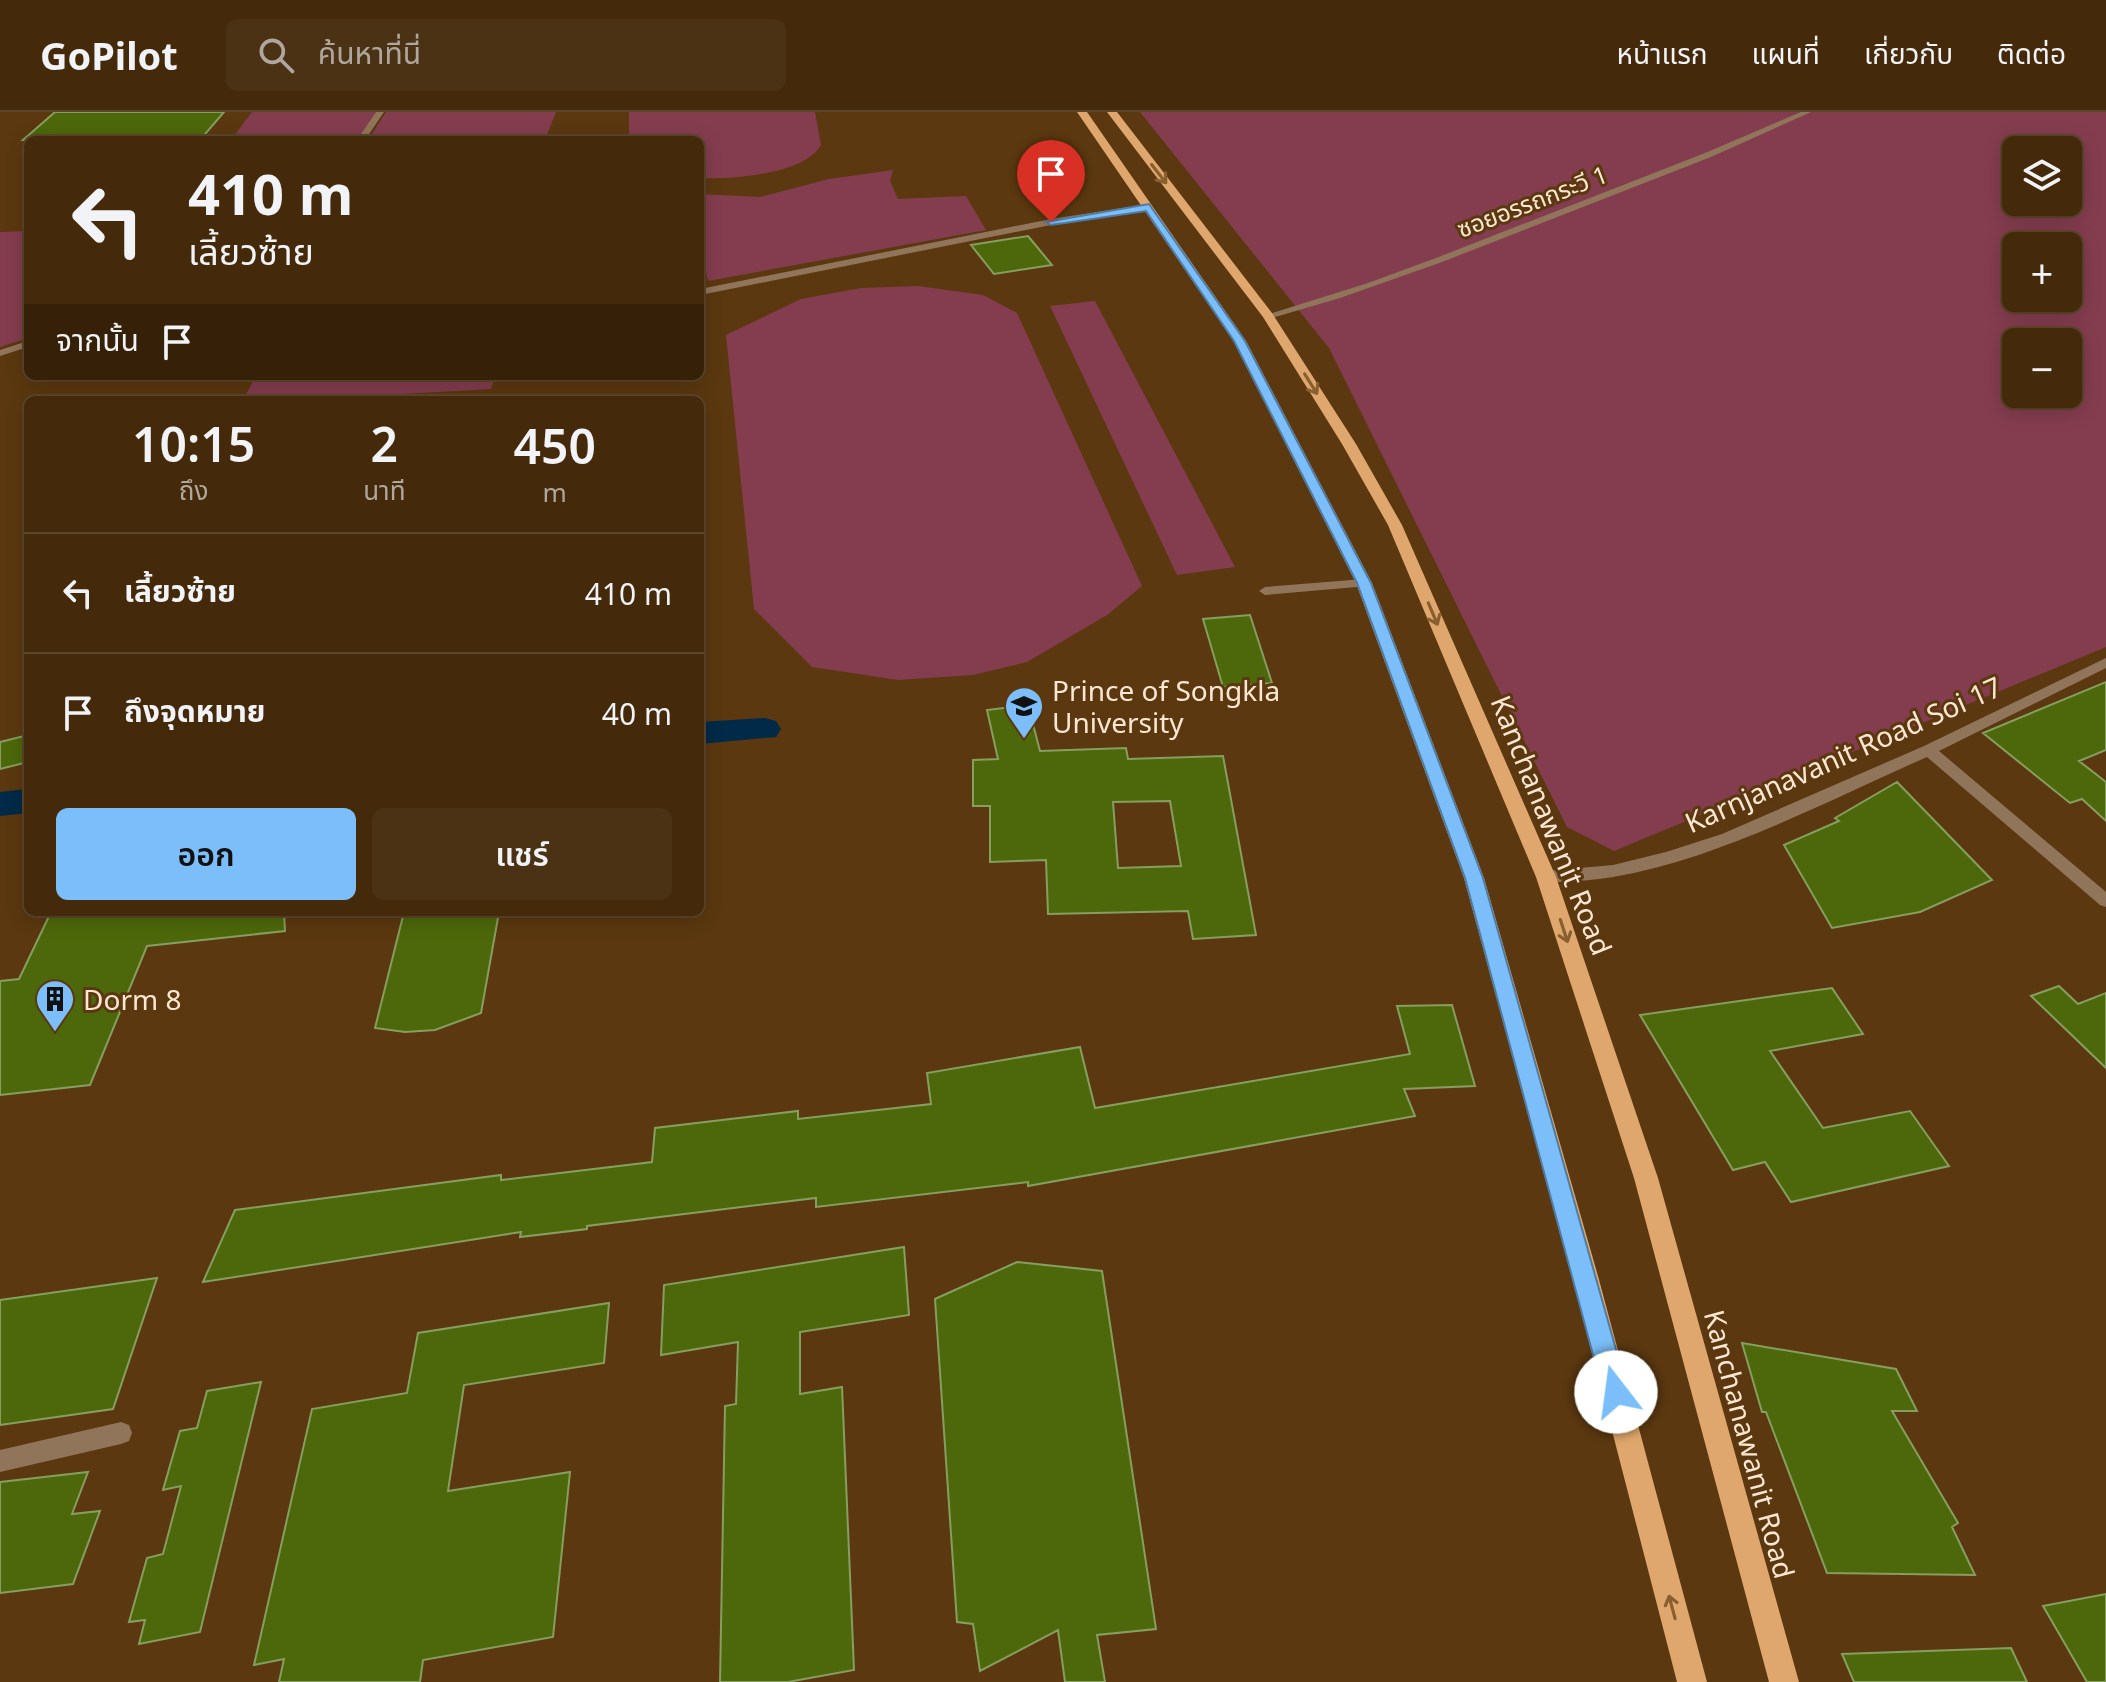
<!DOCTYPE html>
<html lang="th">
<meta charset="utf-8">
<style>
body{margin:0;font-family:"Noto Sans","Noto Sans Thai",sans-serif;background:#4b3214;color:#f1f3f6;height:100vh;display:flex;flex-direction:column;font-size:30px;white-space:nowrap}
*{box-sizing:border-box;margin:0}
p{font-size:26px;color:#afa79d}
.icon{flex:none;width:44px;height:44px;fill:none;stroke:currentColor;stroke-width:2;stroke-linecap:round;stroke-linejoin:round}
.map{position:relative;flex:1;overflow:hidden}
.details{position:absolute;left:24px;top:284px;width:680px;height:520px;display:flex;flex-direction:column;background:#442a0b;border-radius:12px;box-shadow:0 4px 20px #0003,0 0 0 2px #5c462c}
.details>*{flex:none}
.top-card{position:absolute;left:24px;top:24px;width:680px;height:244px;border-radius:12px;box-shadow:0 4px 20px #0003,0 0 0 2px #5c462c;background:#442a0b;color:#f1f3f6;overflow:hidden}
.buttons{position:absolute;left:2002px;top:24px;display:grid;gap:16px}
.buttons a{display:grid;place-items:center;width:80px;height:80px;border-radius:12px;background:#442a0b;box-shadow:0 4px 20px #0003,0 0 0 2px #5c462c;font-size:40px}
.pin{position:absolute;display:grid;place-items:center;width:68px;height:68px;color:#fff;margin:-82px -34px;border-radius:50% 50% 50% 0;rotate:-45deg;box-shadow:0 0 8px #0007}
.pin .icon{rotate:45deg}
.me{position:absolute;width:88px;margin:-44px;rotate:345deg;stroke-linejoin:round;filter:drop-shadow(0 0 6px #0008)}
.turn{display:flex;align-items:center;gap:28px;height:168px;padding:0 32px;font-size:36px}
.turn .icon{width:104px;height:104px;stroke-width:2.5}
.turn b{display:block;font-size:56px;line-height:68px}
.then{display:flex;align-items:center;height:76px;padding:0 32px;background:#0003;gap:16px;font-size:30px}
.eta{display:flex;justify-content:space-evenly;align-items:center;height:136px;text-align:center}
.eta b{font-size:48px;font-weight:600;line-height:56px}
.action{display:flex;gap:16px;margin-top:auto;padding:16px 32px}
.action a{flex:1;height:92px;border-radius:12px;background:#7bbef9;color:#111;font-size:32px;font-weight:600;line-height:92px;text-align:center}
.action a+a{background:#4b3214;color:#f1f3f6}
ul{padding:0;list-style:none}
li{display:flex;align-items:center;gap:24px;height:120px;padding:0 32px;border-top:2px solid #5c462c}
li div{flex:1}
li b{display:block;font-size:30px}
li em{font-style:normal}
header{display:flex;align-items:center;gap:48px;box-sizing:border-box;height:112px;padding:0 40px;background:#442a0b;border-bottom:2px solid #5c462c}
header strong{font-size:38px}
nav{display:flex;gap:44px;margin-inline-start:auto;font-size:28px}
.search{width:560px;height:72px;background:#4b3214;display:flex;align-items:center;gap:20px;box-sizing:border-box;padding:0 28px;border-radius:12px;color:#afa79d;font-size:30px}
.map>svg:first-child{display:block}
.green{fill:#843d4f;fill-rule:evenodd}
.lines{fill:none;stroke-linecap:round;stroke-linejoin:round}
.canal{fill:#002a48;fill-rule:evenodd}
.building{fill:#4d680a;stroke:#869e5f;stroke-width:2;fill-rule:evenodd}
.minor{fill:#91755a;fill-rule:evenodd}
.primary{fill:#dfa76d;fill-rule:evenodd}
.oneway{stroke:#895f30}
.route{fill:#7bbef9;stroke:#507ca2;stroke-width:2}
.labels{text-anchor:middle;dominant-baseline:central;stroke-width:6;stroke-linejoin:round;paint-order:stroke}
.far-street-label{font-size:24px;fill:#fee8d3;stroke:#5b380f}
.poi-label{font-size:28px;fill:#fee8d3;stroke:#5b380f;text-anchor:start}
.street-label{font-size:28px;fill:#fee8d3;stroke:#5b380f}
</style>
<header>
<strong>GoPilot</strong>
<div class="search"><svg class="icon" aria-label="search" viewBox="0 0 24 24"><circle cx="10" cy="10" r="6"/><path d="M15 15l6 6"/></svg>ค้นหาที่นี่</div>
<nav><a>หน้าแรก</a><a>แผนที่</a><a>เกี่ยวกับ</a><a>ติดต่อ</a></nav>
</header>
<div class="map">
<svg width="2106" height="1570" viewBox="0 0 2106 1570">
<rect width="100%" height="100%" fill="#5b380f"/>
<path class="green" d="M 252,0 L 376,0 L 359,27 L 231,28 Z
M 386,0 L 556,0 L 545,28 L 368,28 Z
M 629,0 L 815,0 L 821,33 C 804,63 731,67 700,66 L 700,28 L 629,28 Z
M 1140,0 L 2106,0 L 2106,535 L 1614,739 L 1567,715 L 1329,236 ZM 2016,38 L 2068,38 L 2068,90 L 2016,90 ZM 2016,134 L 2068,134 L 2068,186 L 2016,186 ZM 2016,230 L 2068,230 L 2068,282 L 2016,282 Z
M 893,58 L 890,69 L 898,87 L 966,84 L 986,118 L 708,169 L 700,130 L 700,82 L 760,85 L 829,67 Z
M 28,119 L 28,226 L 0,235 L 0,120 Z
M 918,174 L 983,183 L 1017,201 L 1142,474 L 1107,503 L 1027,550 L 973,563 L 898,568 L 812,555 L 754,497 L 726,223 L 801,187 L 861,176 Z
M 1095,189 L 1235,455 L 1177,463 L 1050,194 Z
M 256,264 L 495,264 L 491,277 L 385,283 L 383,288 L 243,288 Z"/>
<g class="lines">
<path class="canal" d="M 765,606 L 776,609 L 781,617 L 776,625 L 700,632 L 700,610 Z
M 28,677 L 28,701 L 0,704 L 0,680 Z"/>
</g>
<path class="building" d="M 55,0 L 224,0 L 200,28 L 23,28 Z
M 1028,124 L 1052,153 L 994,162 L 971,133 Z
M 1250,503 L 1272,571 L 1223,575 L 1203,507 Z
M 2106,570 L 2106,638 L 2079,649 L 2106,670 L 2106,709 L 2082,687 L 2070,691 L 1983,621 Z
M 1028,593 L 1040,639 L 1126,636 L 1128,647 L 1223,644 L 1256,823 L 1193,827 L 1188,799 L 1048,802 L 1046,748 L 990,750 L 990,694 L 973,694 L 973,648 L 998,647 L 987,598 ZM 1170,689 L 1181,754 L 1118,756 L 1113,690 Z
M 28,623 L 28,650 L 0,657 L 0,630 Z
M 1897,670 L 1992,768 L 1920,800 L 1832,816 L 1784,733 L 1839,709 L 1835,706 Z
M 51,800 L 284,800 L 285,819 L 147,834 L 90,973 L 0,983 L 0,869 L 19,867 Z
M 404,800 L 499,800 L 481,901 L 435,918 L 405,920 L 375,916 Z
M 2059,874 L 2078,892 L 2106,881 L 2106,956 L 2031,884 Z
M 1832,876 L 1863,922 L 1770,939 L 1823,1016 L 1910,999 L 1949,1054 L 1791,1090 L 1765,1050 L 1733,1058 L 1640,903 Z
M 1452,893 L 1475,974 L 1404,977 L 1415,1004 L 1028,1074 L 1028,1070 L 816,1095 L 816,1086 L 587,1114 L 587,1117 L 520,1125 L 521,1120 L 203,1170 L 235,1098 L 501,1063 L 501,1068 L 652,1050 L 655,1016 L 798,999 L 798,1007 L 931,992 L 927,961 L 1080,935 L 1095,996 L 1410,942 L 1397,894 Z
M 904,1135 L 909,1203 L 800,1220 L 800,1282 L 842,1275 L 854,1558 L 788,1570 L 720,1570 L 725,1294 L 736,1292 L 738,1230 L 661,1243 L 664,1173 Z
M 1017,1150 L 1102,1159 L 1156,1517 L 1097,1523 L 1105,1570 L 1065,1570 L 1058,1518 L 980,1559 L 973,1512 L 957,1510 L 935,1187 Z
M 157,1166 L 113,1297 L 0,1313 L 0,1188 Z
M 609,1191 L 604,1251 L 464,1273 L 448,1379 L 570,1360 L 553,1525 L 423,1548 L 420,1570 L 279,1570 L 284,1547 L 254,1553 L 312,1297 L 407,1281 L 418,1221 Z
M 1742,1231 L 1896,1257 L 1917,1299 L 1892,1299 L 1958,1411 L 1952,1415 L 1975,1463 L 1827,1461 L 1766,1300 L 1762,1300 Z
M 261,1270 L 200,1520 L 139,1532 L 145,1508 L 129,1510 L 147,1446 L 163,1442 L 181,1374 L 163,1378 L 180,1319 L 197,1316 L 207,1279 Z
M 88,1360 L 72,1402 L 100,1399 L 73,1472 L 0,1481 L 0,1370 Z
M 2106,1482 L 2106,1570 L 2087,1570 L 2043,1494 Z
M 2011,1536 L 2027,1570 L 1854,1570 L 1842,1542 Z"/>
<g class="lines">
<path class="minor" d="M 376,0 L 384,0 L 365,28 L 357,28 Z
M 1801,0 L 1811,0 L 1711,45 L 1442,150 L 1340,186 L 1268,207 L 1263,204 L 1368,171 L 1436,146 L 1705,41 Z
M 1149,92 L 1153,95 L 1152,97 L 1051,113 L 700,183 L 700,177 L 1051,107 Z
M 28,229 L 28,235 L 0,244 L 0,238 Z
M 1364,467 L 1368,468 L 1368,474 L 1265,483 L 1259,479 L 1265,475 Z
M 2106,546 L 2106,556 L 1939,639 L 2106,780 L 2106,795 L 2100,793 L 1927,645 C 1829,688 1719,747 1613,765 C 1591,769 1568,769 1546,771 L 1540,769 L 1538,765 L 1540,761 L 1546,759 L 1613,753 L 1666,740 L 1722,722 L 1924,634 Z
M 121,1310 L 129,1313 L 132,1321 L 129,1329 L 121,1332 L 0,1360 L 0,1338 Z"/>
<path class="primary" d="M 1077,0 L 1087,0 L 1246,229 L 1372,471 L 1484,766 L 1598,1164 L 1707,1570 L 1677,1570 L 1572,1164 L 1464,766 L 1356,471 L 1234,229 Z
M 1107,0 L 1117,0 L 1272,201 L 1356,332 L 1402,413 L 1556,765 L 1658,1066 L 1799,1570 L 1769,1570 L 1634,1066 L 1536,765 L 1388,413 L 1342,332 L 1263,205 Z"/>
</g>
<defs><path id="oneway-shaft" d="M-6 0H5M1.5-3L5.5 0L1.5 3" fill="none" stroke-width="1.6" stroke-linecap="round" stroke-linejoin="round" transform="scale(2)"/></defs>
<g class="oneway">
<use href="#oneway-shaft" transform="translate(1159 62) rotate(52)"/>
<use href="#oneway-shaft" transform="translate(1311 272) rotate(58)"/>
<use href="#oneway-shaft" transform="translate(1433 502) rotate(67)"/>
<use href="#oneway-shaft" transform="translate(1564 819) rotate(72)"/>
<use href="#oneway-shaft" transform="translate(1672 1495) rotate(-105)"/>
</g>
<path class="route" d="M 1149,92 L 1245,229 L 1371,471 L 1483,766 L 1628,1280 L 1624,1288 L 1616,1292 L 1607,1288 L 1603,1280 L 1465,766 L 1357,471 L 1234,229 L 1146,99 L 1051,113 L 1046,110 Z"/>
<defs>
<symbol id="university-pin" viewBox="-11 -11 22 30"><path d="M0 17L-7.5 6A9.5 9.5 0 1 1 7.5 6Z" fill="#7bbef9" stroke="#5b380f"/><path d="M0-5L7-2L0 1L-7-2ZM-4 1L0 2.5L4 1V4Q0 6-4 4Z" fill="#111"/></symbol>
<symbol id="building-pin" viewBox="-11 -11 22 30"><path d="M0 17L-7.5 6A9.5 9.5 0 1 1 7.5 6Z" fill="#7bbef9" stroke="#5b380f"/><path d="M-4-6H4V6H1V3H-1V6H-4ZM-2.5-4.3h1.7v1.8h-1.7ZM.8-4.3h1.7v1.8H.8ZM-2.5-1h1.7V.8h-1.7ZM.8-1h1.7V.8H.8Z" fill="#111"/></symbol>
</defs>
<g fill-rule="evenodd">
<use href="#university-pin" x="1002" y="572" width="44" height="60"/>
<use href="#building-pin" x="33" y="865" width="44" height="60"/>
</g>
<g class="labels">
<g class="far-street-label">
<text transform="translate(1532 89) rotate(-21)">ซอยอรรถกระวี 1</text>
</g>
<g class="poi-label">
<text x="1052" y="578">Prince of Songkla<tspan x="1052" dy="32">University</tspan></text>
<text x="83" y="887">Dorm 8</text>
</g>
<g class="street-label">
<text transform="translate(1843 642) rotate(-24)">Karnjanavanit Road Soi 17</text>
<text transform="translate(1552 713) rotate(68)">Kanchanawanit Road</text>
<text transform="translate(1750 1332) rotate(75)">Kanchanawanit Road</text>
</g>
</g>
</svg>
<div class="buttons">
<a><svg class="icon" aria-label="layers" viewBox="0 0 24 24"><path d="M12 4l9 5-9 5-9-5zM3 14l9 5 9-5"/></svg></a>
<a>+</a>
<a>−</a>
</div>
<div class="pin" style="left:1051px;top:110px;background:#d93025"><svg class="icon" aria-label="arrive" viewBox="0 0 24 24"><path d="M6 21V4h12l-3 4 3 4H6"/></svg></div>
<svg class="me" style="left:1616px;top:1280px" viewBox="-20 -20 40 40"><circle r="19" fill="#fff"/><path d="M0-13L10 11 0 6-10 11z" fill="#7bbef9"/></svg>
<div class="top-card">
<div class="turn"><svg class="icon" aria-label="left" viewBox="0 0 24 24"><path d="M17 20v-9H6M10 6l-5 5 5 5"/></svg><div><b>410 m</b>เลี้ยวซ้าย</div></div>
<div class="then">จากนั้น<svg class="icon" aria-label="arrive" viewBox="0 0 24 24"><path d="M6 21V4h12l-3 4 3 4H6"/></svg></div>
</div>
<section class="details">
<div class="eta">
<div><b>10:15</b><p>ถึง</p></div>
<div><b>2</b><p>นาที</p></div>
<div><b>450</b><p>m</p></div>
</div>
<ul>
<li><svg class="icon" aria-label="left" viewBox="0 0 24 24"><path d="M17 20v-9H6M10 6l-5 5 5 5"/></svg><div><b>เลี้ยวซ้าย</b></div><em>410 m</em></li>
<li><svg class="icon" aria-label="arrive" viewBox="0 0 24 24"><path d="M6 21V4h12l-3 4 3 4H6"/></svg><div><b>ถึงจุดหมาย</b></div><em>40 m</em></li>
</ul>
<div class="action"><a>ออก</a><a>แชร์</a></div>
</section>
</div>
